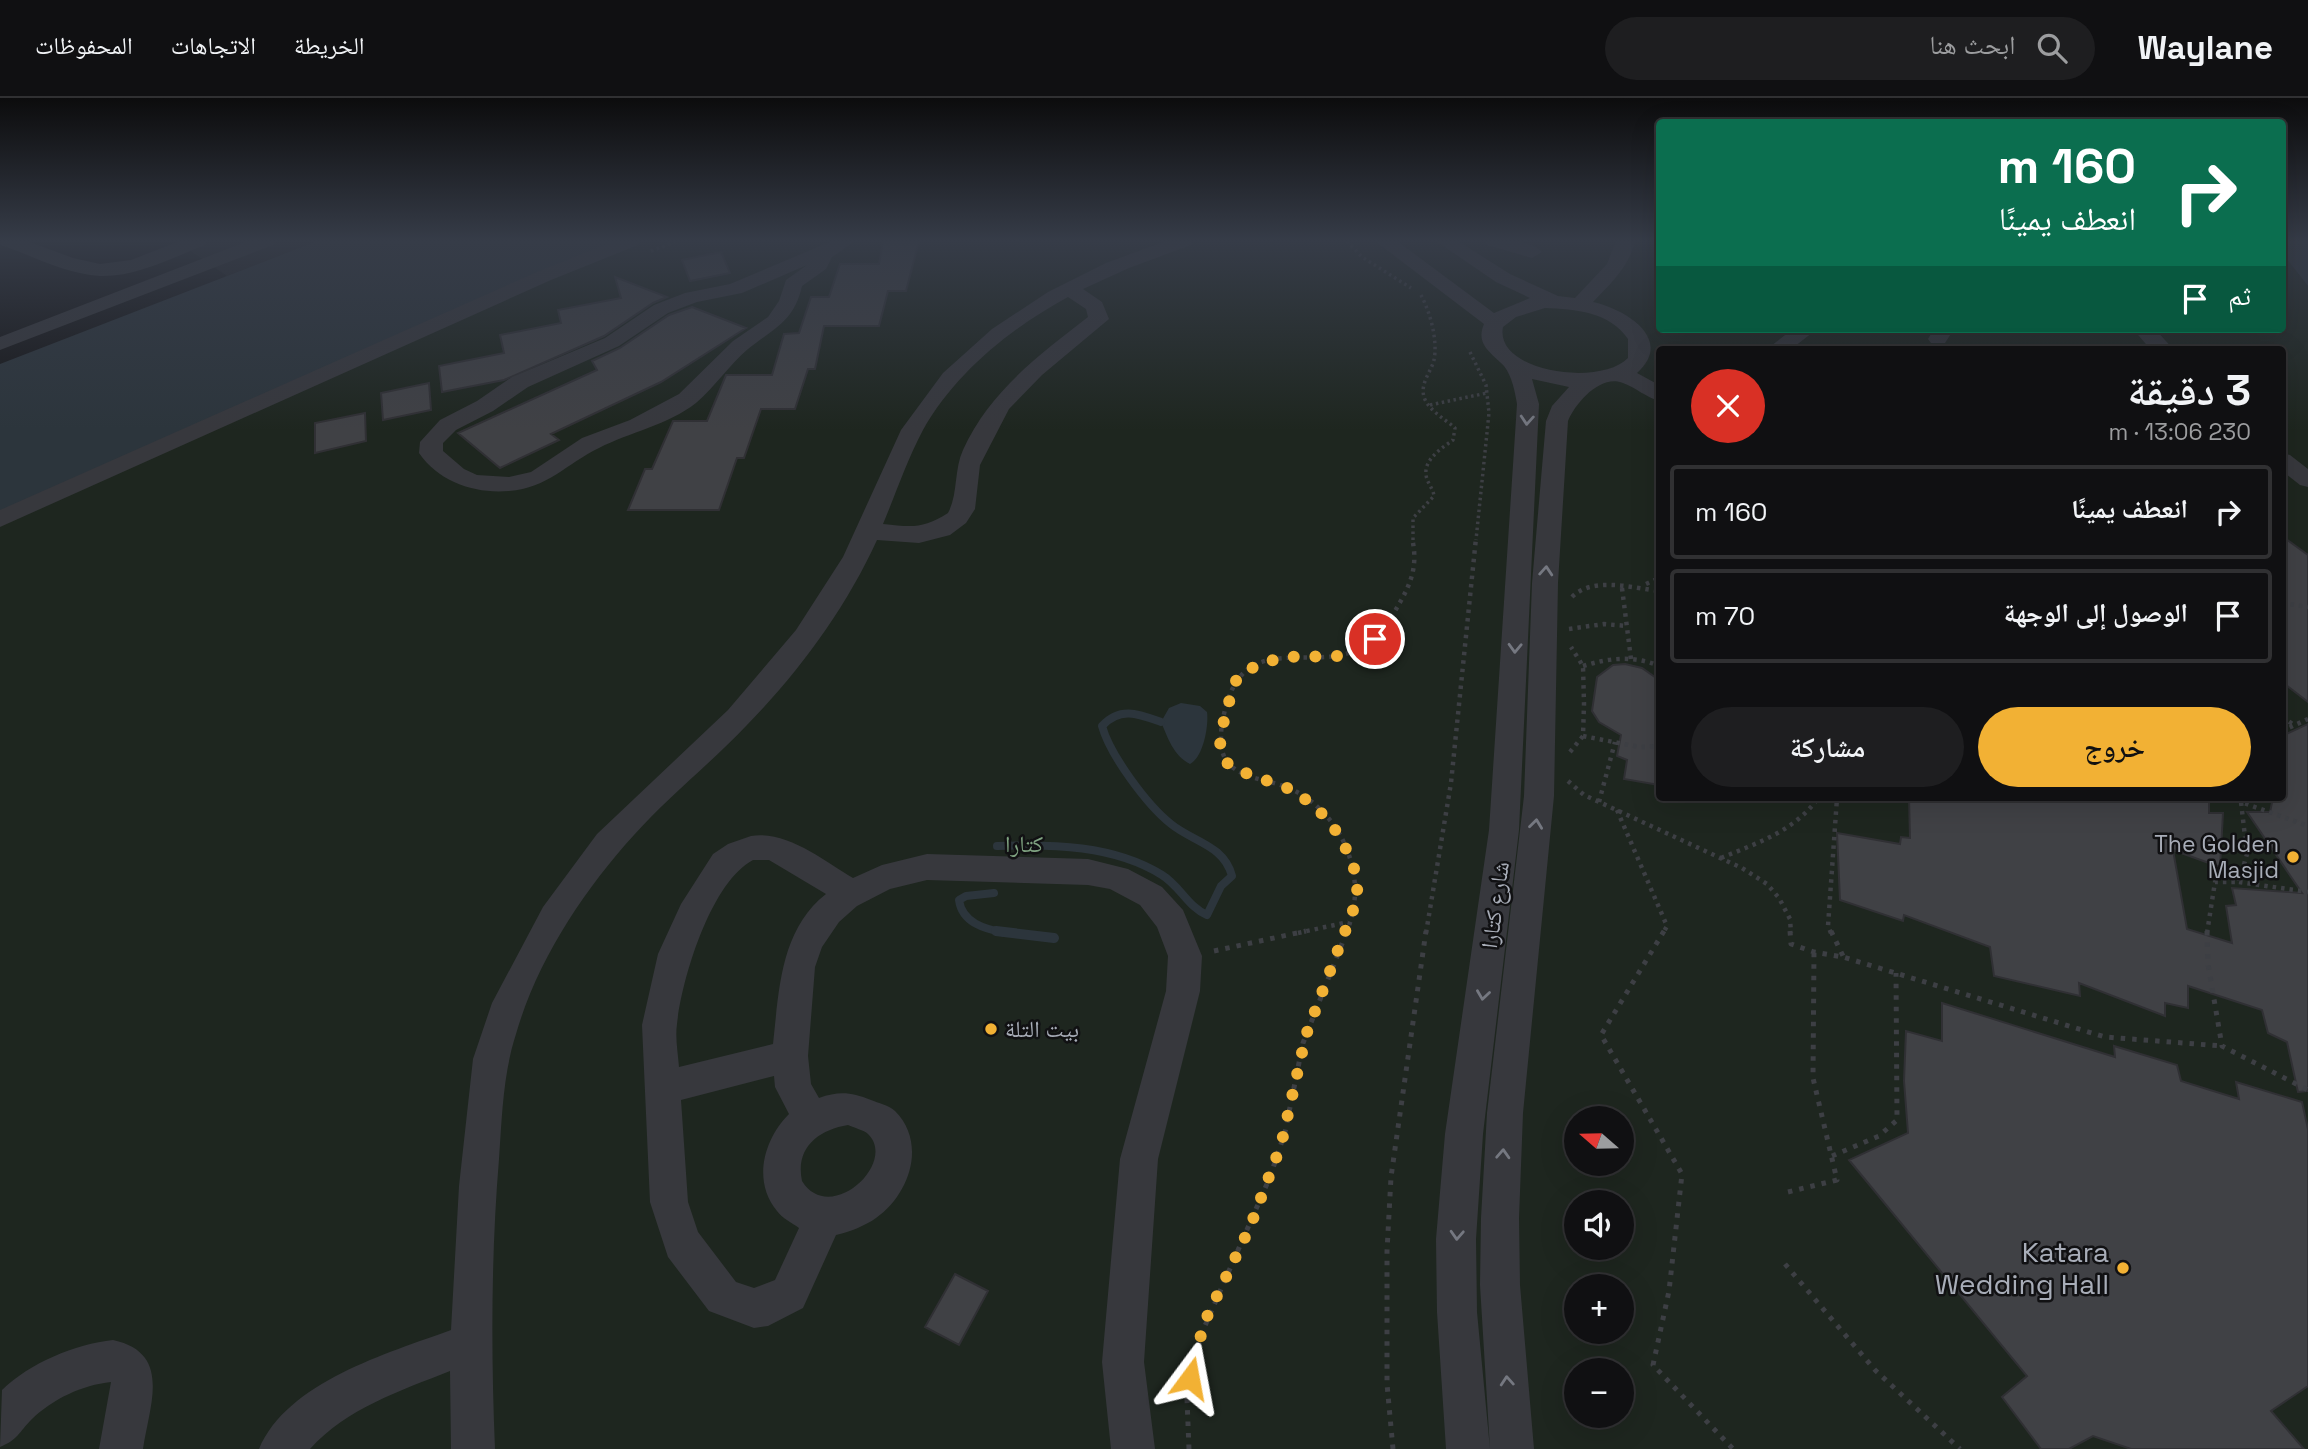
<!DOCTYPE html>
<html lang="ar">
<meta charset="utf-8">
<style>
body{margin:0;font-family:"Space Grotesk","Noto Naskh Arabic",sans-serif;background:#1e1e20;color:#f1f3f6;direction:rtl;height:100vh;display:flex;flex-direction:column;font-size:26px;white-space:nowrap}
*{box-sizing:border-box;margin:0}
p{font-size:23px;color:#9c9d9f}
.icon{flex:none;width:38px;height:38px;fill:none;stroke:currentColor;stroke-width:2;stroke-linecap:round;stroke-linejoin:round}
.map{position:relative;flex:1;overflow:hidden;direction:ltr}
.drawer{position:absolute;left:1656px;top:248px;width:630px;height:455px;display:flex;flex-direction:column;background:#101012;border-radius:7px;box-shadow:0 7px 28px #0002,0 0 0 2px #303032;direction:rtl}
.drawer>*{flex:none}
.banner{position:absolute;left:1656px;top:21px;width:630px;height:214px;border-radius:7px;box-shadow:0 7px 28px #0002,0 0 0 2px #303032;direction:rtl;background:#0b6e4f;color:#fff;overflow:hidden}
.needle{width:46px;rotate:290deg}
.controls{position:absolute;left:1564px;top:1008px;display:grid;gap:14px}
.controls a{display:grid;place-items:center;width:70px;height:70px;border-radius:50%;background:#101012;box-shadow:0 7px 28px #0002,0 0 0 2px #303032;font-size:35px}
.pin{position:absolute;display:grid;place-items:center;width:60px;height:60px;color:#fff;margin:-30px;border:4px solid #fff;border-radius:50%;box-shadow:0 2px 7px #0007}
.me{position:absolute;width:77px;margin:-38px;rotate:13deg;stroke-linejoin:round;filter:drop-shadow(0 0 5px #0008)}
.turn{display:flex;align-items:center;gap:24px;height:147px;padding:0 35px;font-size:32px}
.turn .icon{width:91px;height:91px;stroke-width:2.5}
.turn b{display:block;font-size:49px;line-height:60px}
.then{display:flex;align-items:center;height:66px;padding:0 35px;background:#0003;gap:14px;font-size:26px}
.round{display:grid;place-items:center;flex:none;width:74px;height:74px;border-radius:37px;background:#1e1e20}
.overview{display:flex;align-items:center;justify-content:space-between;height:119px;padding:0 35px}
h1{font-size:42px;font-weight:600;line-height:52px}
.action{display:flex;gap:14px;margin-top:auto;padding:14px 35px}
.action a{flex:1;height:80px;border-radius:42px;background:#f2b134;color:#111;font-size:28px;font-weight:600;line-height:80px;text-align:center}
.action a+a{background:#1e1e20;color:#f1f3f6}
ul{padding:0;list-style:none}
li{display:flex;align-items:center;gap:21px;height:94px;margin:0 14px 10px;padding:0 21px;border:4px solid #303032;border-radius:7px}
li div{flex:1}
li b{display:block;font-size:26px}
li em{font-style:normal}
header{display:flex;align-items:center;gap:42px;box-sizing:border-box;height:98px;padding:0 35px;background:#101012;border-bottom:2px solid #303032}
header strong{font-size:33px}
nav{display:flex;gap:38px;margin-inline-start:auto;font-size:24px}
.search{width:490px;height:63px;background:#1e1e20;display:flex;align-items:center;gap:18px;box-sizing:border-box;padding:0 24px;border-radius:38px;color:#9c9d9f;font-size:26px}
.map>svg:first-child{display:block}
.built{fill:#222225}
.green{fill:#1e261f;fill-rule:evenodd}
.water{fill:#2c353c}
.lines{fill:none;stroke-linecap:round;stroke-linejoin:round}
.stream-far1{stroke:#2c353c;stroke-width:8}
.stream{stroke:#2c353c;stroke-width:10}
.building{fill:#404145;stroke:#303034;stroke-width:2}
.path-far2{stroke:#3d3f44;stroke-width:3.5;stroke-dasharray:2.5 3.5;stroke-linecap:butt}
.path-far1{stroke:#3d3f44;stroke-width:4.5;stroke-dasharray:3.5 5;stroke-linecap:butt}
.path{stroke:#3d3f44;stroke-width:5;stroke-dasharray:4.5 7;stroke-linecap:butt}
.minor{fill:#37383d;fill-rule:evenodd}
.oneway{stroke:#757881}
.route{stroke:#f2b134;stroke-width:12;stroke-dasharray:0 21.6}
.poi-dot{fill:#f2b134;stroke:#111113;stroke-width:2.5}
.labels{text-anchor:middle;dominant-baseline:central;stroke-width:5;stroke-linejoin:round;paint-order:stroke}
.park-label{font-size:23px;fill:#7fa381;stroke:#111113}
.poi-label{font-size:23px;fill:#a8adb8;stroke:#111113;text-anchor:end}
.street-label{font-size:23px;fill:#a8adb8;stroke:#111113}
.near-poi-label{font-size:28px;fill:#a8adb8;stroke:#111113;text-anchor:end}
</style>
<header>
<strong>Waylane</strong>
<div class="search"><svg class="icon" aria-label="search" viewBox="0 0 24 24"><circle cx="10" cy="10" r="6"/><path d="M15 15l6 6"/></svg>ابحث هنا</div>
<nav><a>الخريطة</a><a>الاتجاهات</a><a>المحفوظات</a></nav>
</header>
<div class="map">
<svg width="2308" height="1351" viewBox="0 0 2308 1351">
<rect width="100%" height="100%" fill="#161618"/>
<path class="built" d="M 176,143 L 317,143 L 227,178 Z"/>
<path class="green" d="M 622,143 L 1659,143 L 1659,231 L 2282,231 L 2282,155 L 2308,188 L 2308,1351 L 0,1351 L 0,414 ZM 1659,252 L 2282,252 L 2282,700 L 1659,700 ZM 1577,1020 L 1622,1020 L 1622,1066 L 1577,1066 ZM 1577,1104 L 1622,1104 L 1622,1150 L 1577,1150 ZM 1577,1188 L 1622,1188 L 1622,1234 L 1577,1234 ZM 1577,1272 L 1622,1272 L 1622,1318 L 1577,1318 Z"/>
<path class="water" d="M 317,143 L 622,143 L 0,414 L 0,266 Z
M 2282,143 L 2308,143 L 2308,188 L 2282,155 Z
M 1181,605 L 1200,608 L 1207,614 C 1209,628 1203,660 1190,666 C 1173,657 1168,640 1161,624 L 1169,610 Z"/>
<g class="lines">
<path class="stream-far1" d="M 997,748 C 1052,746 1114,747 1162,777 C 1180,788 1188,809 1207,817 L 1221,788 L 1232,778 C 1224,747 1193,744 1171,726 C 1147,707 1110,657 1102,628 C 1120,608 1139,616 1161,624
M 994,795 L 966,798 L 959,802 C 962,825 985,831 1005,835"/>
<path class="stream" d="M 996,833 L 1054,840"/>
</g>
<path class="building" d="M 883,143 L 919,143 L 906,193 L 888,193 L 879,228 L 824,228 L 815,271 L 808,271 L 795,311 L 761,311 L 744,360 L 737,360 L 719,412 L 628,412 L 645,371 L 652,371 L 673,323 L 707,323 L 726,277 L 772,277 L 784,236 L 799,235 L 811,199 L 829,199 L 840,166 L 879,166 Z
M 721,154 L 730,175 L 690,183 L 682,162 Z
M 615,179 L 667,199 L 653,205 L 604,238 L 504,282 L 442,294 L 439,268 L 504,255 L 500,237 L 561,225 L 558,212 L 621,200 Z
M 692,209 L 746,230 L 661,284 L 551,336 L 559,342 L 500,370 L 458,335 L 597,272 L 592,263 L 620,250 L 669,217 Z
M 429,285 L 431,312 L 383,322 L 381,295 Z
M 365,315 L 366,343 L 315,355 L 315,325 Z
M 2282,438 L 2308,457 L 2308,604 L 2282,584 Z
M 1625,566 L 1642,570 L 1659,582 L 1659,687 L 1624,681 L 1627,662 L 1617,658 L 1621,637 L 1599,624 L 1592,613 L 1597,579 L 1613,567 Z
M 2308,626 L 2308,993 L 2298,994 L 2287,944 L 2268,935 L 2262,912 L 2188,888 L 2188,910 L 2165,905 L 2165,918 L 2079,885 L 2080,898 L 1994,878 L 1990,849 L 1904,817 L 1903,823 L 1840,802 L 1837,735 L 1900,746 L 1901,739 L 1910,740 L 1909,700 L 2209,700 L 2209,715 L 2223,715 L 2220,769 L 2173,752 L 2187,831 L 2232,845 L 2226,808 L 2236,807 L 2232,790 L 2302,795 L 2247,714 L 2270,714 L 2273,700 L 2282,700 L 2282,638 Z
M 1942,905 L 2115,959 L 2114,948 L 2177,967 L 2181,983 L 2239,1001 L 2236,984 L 2302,1004 L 2308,1031 L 2308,1288 L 2271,1313 L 2304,1351 L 2131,1351 L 2093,1338 L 2069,1351 L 2041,1351 L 2002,1299 L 2027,1278 L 1849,1062 L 1908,1035 L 1904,983 L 1906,933 L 1942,943 Z
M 955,1176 L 988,1193 L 959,1247 L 925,1229 Z"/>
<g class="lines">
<path class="path-far2" d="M 1347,143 L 1362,159 L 1411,190
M 651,153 L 677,143
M 1470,254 L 1486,287 L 1489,315 L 1476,442
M 1430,307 L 1487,295
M 1413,442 L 1413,420 L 1434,398 C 1433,390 1427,385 1426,377 C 1424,361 1442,350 1453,342 L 1455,330 C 1445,321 1428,312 1424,299 C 1420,285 1431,274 1434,262 C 1438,242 1430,214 1421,197"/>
<path class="path-far1" d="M 1646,486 L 1659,480
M 1622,490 L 1631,561
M 1572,499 C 1593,478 1632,490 1659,493
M 2282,505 L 2308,509
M 1569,531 L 1604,526 L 1627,528
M 1583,568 C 1609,560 1633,557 1659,568
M 2282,619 L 2294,627
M 2282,633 L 2308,621
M 1583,638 L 1639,649 L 1659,648
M 1570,654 L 1583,638 L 1584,606 L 1583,568 L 1571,549
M 1568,683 L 1584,697 L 1742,770 L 1767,786 L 1779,800 L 1790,821 L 1791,835
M 2242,700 L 2241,704 L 2308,728
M 1599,704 L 1615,644
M 1617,712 L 1667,828 L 1663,835
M 1721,760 C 1757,745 1795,733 1818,700
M 2239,784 L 2308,794
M 1298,835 L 1348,824
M 1346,835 C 1370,782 1344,716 1291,691 C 1272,682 1247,682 1231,668 C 1223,661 1220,649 1221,639 C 1221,627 1224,614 1228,602 C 1250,534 1315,575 1361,550 C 1378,541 1390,522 1399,506 C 1412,484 1418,466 1412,440
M 1426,835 L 1451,685 L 1476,440
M 1831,835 L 1828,828 L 1837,700
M 2207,835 L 2215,784 L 2239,784 L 2247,756 L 2241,704"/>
<path class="path" d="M 1664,833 L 1601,937 L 1682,1076 L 1669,1193 L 1653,1267 L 1733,1351
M 1790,833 L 1791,846 L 1814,854 L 1843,859 L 2105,939 L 2222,948
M 1831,833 L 1843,858
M 2207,833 L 2208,866 L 2222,948 L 2308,992
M 1214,853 L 1306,833
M 1832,1058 L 1879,1038 L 1897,1022 L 1896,875
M 1788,1094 L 1837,1082 L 1813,980 L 1814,854
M 1785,1166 L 1875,1272 L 1960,1351
M 1189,1351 L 1187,1301 L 1194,1262 L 1204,1230 L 1270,1079 L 1285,1034 L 1303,945 L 1347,833
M 1393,1351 L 1387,1286 L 1387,1153 L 1391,1079 L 1426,833"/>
<path class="minor" d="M 0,143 L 27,143 L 73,160 L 100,166 L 131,162 L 180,143 L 207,143 L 205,147 C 172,160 136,179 100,178 C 66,176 33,158 1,147 Z
M 248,143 L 275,143 L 273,147 L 0,252 L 0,239 Z
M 614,143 L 640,143 L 638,147 L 551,182 L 0,429 L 0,412 L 537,174 Z
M 832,143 L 855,143 L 832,159 L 826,171 L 802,188 C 794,224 774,230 748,251 C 729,267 715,289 696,305 C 668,327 630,334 599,350 C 566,366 548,390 509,393 C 475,396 439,384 419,355 L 420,344 L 440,322 L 477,303 L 512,279 L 605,240 L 654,207 L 685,195 L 730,186 ZM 807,167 L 786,182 L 779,203 L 768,219 L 733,243 L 679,296 L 630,322 L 582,340 L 531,374 L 509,379 L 477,377 L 464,371 L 443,353 L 443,345 L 456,332 L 493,313 L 528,289 L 619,248 L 668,215 L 697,204 L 742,195 Z
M 1166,143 L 1193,143 L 1191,147 L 1129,170 L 1083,191 L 1102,204 L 1109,221 L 1042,277 L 1009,311 L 980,367 L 975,411 L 966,425 L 950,437 L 919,445 L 877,442 C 846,510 799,574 747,627 C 711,665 669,698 634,737 C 583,793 537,863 516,936 C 503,976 502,1019 499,1061 C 491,1158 491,1254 495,1351 L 451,1351 L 450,1273 C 400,1293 347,1310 310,1351 L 259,1351 C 287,1284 388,1255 451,1232 L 459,1088 L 473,961 L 492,905 L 543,809 L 597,736 L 728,612 L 796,532 L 843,459 L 901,332 L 943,275 L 992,231 L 1048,194 L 1106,165 ZM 1068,199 L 1086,211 L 1088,219 C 1039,257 989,294 963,352 C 954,371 958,397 948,415 C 923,431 912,429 883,426 C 896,395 907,362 923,332 C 955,275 1011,230 1068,199 Z
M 1375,143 L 1397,143 L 1494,215 L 1530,200 L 1496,184 L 1436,143 L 1458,143 L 1510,176 L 1558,198 L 1575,200 L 1607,166 L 1616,143 L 1635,143 C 1629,169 1611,185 1593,204 C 1625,211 1675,241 1637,275 L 1659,287 L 1659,303 C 1646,299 1636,290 1623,285 C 1601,276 1576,304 1568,323 L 1558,485 L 1554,698 L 1523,1015 L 1519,1120 L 1520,1187 L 1534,1351 L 1490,1351 L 1480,1187 L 1481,1120 L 1487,1015 L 1524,698 L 1532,485 L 1546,323 L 1552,308 L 1569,289 L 1532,281 L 1539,306 L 1519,732 L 1483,1036 L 1476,1141 L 1477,1214 L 1490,1351 L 1446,1351 L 1437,1214 L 1436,1141 L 1445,1036 L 1489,732 L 1517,306 C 1515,294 1512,278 1504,268 C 1492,255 1475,247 1484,226 ZM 1545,210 C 1575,211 1610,214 1628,241 L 1628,260 C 1600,289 1494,274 1503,229 L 1516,219 Z
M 1485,143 C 1502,143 1529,140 1542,154 L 1532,160 L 1487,147 Z
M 1793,231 L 1817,231 L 1790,252 L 1774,252 L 1771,248 Z
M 1934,231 L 1954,231 L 1945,245 L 1931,245 L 1928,241 Z
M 2133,231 L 2155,231 L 2174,252 L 2151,252 Z
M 2282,355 L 2290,357 L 2308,371 L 2308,389 L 2300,387 L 2282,373 Z
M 751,738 C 787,732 824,763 853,780 L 882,767 L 927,756 L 1088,761 L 1128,771 L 1162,789 L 1183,812 L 1202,858 L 1200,893 L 1158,1061 L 1144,1264 L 1155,1351 L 1111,1351 L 1102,1264 L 1120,1061 L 1166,893 L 1168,858 L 1157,829 L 1140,807 L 1110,791 L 1088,787 L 927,782 L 890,791 L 857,808 L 839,824 L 822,849 L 815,869 L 808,958 L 811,986 L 819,1000 C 839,993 851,994 871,1002 C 878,1005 889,1007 895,1013 C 927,1045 910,1096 876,1120 C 865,1128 849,1134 836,1137 L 803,1210 L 768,1228 L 754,1230 L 709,1213 L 668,1159 L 650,1104 L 642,927 L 658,856 L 681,806 L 713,756 L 728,746 ZM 753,762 L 769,762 L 826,796 C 780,832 779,893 773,946 L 679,969 C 678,955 675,940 677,926 C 682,880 711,784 753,762 ZM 774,978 L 775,989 L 789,1016 C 764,1041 752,1083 777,1113 C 782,1120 792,1125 799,1130 L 775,1182 L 754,1190 L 736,1184 L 698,1134 L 688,1104 L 681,1002 ZM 848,1027 C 854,1030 864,1032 868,1036 C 898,1065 830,1128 802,1083 C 795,1050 818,1032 848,1027 Z
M 113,1242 C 173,1255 149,1308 143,1351 L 99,1351 L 111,1284 C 82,1287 53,1301 32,1321 C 18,1335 19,1341 0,1349 L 2,1292 C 30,1265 75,1246 113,1242 Z"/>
</g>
<defs><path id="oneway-chevron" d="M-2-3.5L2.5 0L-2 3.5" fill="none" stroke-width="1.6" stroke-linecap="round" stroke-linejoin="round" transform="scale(1.75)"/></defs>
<g class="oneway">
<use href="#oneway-chevron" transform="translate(1527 322) rotate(94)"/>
<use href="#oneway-chevron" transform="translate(1546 473) rotate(-86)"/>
<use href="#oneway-chevron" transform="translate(1515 550) rotate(92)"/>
<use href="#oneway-chevron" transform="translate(1536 726) rotate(-83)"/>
<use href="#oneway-chevron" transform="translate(1483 897) rotate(98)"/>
<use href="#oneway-chevron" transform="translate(1503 1056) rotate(-87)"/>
<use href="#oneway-chevron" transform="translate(1457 1137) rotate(93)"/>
<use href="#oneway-chevron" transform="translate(1507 1283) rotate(-94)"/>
</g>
<linearGradient id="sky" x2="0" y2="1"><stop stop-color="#0c0c0d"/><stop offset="0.43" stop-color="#363c48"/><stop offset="1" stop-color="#363c48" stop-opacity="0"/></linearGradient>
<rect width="2308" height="332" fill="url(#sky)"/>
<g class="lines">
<path class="route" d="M 1190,1280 L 1204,1225 L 1250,1129 L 1281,1047 L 1306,937 L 1358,799 L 1355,773 L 1341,739 L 1318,711 L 1293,692 L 1237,672 L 1226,664 L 1220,647 L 1225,616 L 1237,580 L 1257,567 L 1283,559 L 1340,558 L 1362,551 L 1375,541"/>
</g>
<g class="poi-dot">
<circle cx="2293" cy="759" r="7"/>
<circle cx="991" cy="931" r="7"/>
<circle cx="2123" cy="1170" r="7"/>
</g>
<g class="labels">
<g class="park-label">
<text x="1024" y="746">كتارا</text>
</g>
<g class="poi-label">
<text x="2279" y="746">The Golden<tspan x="2279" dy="26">Masjid</tspan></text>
<text x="1005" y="931" text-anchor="start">بيت التلة</text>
</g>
<g class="street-label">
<text transform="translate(1495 807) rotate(-82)">شارع كتارا</text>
</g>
<g class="near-poi-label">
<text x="2109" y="1154">Katara<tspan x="2109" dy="32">Wedding Hall</tspan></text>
</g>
</g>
</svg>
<div class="controls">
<a><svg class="needle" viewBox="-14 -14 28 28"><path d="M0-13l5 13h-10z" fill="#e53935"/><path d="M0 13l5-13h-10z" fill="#9c9d9f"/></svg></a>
<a><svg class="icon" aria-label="sound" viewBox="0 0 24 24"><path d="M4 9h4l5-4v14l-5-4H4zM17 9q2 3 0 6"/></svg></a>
<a>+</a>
<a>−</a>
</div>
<div class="pin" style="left:1375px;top:541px;background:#d93025"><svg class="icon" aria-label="arrive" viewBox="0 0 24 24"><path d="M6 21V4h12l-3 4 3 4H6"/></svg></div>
<svg class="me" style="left:1190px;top:1280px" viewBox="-20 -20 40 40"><path d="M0-17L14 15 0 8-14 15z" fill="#f2b134" stroke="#fff" stroke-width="4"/></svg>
<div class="banner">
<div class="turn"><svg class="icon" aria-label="right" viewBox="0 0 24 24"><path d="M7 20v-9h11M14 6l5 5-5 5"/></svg><div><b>160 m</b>انعطف يمينًا</div></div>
<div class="then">ثم<svg class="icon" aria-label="arrive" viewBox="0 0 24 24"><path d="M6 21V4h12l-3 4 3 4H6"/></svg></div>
</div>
<section class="drawer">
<div class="overview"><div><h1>3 دقيقة</h1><p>230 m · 13:06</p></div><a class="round" style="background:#d93025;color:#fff"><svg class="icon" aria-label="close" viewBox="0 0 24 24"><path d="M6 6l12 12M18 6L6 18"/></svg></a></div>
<ul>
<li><svg class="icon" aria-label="right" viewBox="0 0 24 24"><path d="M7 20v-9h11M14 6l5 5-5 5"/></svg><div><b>انعطف يمينًا</b></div><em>160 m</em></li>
<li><svg class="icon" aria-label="arrive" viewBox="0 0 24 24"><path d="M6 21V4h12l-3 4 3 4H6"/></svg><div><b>الوصول إلى الوجهة</b></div><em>70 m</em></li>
</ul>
<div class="action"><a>خروج</a><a>مشاركة</a></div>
</section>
</div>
